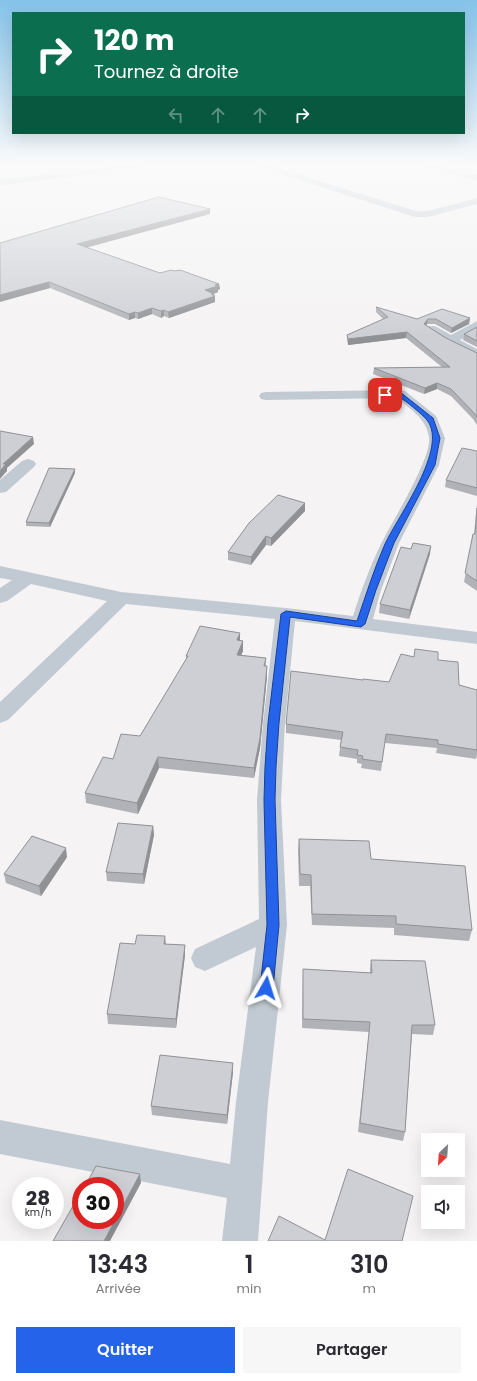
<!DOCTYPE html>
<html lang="fr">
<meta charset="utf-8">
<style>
body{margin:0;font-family:Poppins,sans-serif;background:#f7f7f7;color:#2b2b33;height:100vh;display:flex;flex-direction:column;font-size:15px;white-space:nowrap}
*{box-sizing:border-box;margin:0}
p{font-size:13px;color:#7c7c81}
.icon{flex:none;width:22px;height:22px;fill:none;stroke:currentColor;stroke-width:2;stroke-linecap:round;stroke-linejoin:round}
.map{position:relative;height:1241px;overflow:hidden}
.panel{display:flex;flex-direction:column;background:#fff;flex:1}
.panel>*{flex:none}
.banner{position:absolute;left:12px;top:12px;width:453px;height:122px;border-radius:0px;box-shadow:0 4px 16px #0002;background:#0b6e4f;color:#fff;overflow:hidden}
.needle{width:26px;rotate:205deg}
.tools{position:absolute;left:421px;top:1133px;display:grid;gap:8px}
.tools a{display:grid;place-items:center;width:44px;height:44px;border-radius:0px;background:#fff;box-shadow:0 4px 16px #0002;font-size:20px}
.speed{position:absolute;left:12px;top:1177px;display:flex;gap:8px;font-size:20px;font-weight:700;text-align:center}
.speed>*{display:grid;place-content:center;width:52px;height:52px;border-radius:50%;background:#fff;box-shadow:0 4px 16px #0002;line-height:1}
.speed small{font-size:10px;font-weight:400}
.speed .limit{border:6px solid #d22;background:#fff;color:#111}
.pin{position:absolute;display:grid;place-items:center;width:34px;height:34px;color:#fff;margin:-17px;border-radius:8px;box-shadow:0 2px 6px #0006}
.me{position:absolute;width:44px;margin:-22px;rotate:6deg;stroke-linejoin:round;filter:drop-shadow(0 0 3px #0008)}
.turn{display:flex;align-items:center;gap:14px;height:84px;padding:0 16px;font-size:18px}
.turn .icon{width:52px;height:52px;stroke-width:2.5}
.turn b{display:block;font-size:28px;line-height:34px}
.lanes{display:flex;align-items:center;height:38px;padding:0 16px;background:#0003;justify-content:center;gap:20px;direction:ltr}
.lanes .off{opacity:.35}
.eta{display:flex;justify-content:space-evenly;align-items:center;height:68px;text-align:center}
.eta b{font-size:24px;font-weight:600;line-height:28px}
.action{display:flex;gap:8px;margin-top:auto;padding:8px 16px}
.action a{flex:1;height:46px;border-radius:0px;background:#2563eb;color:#fff;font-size:16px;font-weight:600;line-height:46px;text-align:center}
.action a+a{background:#f7f7f7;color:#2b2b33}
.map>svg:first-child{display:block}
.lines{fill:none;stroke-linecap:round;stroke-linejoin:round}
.street{fill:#c1cad2;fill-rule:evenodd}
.wall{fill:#b0b2b7}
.shaded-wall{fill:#909195}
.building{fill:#cdcfd5;stroke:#909195}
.route{fill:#2563eb;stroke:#184099}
</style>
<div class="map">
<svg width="477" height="1241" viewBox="0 0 477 1241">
<rect width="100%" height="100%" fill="#f5f3f3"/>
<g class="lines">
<path class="street" d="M 141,163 L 168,163 L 164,165 C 109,170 55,180 0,185 L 0,179 L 44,175 Z
M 251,163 L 262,163 L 416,211 L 428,211 L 477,198 L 477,204 L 428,217 L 415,217 L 252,165 Z
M 412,163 L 424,163 L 477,175 L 477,181 L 413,165 Z
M 477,321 L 477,330 L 460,340 L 477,349 L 477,358 L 446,343 L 425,329 L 427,326 L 435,326 L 451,335 Z
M 400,390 L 405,391 L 436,416 L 445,438 L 439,465 L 399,543 L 381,590 L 373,619 L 477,632 L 477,644 L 295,621 L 285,723 L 281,800 L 287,925 L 268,1102 L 258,1241 L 222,1241 L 227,1198 L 0,1154 L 0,1120 L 230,1164 L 236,1102 L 256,947 L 205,971 L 195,967 L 191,958 L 195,949 L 259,919 L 257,800 L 263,723 L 275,619 L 126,604 L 8,720 L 0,723 L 0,702 L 107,601 L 31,584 L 7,601 L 0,603 L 0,588 L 12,580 L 0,578 L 0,566 L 121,592 L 286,608 L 353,616 C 361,591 370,566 382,542 C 393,520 432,458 429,437 C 426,418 411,410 397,398 L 266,400 L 261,399 L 259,396 L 261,393 L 266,392 Z
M 28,459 L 34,461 L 36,464 L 34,467 L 6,492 L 0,493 L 0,480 L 22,461 Z"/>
</g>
<path class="wall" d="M 210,214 L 86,247 L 160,273 L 219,284 L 220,289 L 218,290 L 218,292 L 214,294 L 215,302 L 169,318 L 164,316 L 161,318 L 152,314 L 138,319 L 135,318 L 129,320 L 50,288 L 0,301 L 0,243 Z
M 376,307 L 417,319 L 470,318 L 469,324 L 451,333 L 435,324 L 427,324 L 426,325 L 446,338 L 477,353 L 477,425 L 473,419 L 451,396 L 437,389 L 424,394 L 373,374 L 374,368 L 442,367 L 406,338 L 348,345 L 347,340 L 347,335 L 383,319 L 376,312 Z
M 477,327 L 477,347 L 463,340 L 464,334 Z
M 477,451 L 477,496 L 445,487 L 446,480 Z
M 75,473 L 50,527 L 26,526 L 26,522 Z
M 305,503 L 305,511 L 271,546 L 266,545 L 251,565 L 228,560 L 228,552 Z
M 477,504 L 477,591 L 464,582 L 473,534 L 474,534 Z
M 411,549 L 430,554 L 409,619 L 379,613 L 380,604 Z
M 240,640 L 243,641 L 243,651 L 241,655 L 266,658 L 266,666 L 267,676 L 260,748 L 254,778 L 159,768 L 138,814 L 86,803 L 85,793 L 113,759 L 140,736 L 186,660 L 186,656 Z
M 415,649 L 438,660 L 459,685 L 477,690 L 477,755 L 476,759 L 436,753 L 437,748 L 385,743 L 381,771 L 361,768 L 362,764 L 357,763 L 357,759 L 339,756 L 341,740 L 286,733 L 286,724 L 363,680 L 389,682 L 414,657 Z
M 153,826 L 154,835 L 144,884 L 107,881 L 106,872 Z
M 299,839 L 371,859 L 472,930 L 469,941 L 394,935 L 394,928 L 312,925 L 310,886 L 299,886 L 298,850 Z
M 67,857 L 41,896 L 6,883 L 4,874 Z
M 135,944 L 185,945 L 185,955 L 176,1028 L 108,1024 L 107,1014 Z
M 371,960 L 435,1025 L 433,1035 L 412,1034 L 405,1132 L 403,1141 L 358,1132 L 369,1032 L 302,1028 L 303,969 L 370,973 L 370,969 Z
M 233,1072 L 227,1124 L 152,1115 L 151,1106 Z"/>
<path class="shaded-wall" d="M 210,209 L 210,214 L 78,250 L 77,244 Z
M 49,282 L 50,288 L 0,302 L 0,295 Z
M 219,284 L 220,289 L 218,290 L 218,292 L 213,294 L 214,294 L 214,296 L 215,296 L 215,302 L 169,318 L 168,312 L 215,285 Z
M 152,308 L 152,314 L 138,319 L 138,313 Z
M 164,310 L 164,316 L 161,318 L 161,311 Z
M 135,312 L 135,318 L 129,320 L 129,314 Z
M 470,318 L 469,324 L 451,333 L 452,328 Z
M 428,319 L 427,324 L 424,329 L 424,324 Z
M 407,332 L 406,338 L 348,345 L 348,339 Z
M 437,383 L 437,389 L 424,394 L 425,388 Z
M 33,437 L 34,444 L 7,468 L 7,471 L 0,479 L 0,471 L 3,464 Z
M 75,469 L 75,473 L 50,527 L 49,523 Z
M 305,503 L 305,511 L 271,546 L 271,538 Z
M 266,536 L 266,545 L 251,565 L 251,557 Z
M 431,546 L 430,554 L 409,619 L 410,610 Z
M 240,633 L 240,643 L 237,640 Z
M 243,641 L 243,651 L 237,665 L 237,655 Z
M 267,666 L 267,676 L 260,748 L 254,778 L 254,768 Z
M 158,757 L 159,768 L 138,814 L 137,803 Z
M 153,826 L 154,835 L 144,884 L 143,874 Z
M 66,848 L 67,857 L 41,896 L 39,886 Z
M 165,936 L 166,946 L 164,944 Z
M 185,945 L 185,955 L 176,1028 L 176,1019 Z
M 233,1063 L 233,1072 L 227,1124 L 227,1115 Z
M 140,1174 L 141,1183 L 110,1241 L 104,1241 Z"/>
<path class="building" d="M 159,197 L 210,209 L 77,244 L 160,273 L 171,270 L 175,271 L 180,270 L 219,284 L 215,285 L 218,286 L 205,290 L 214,294 L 211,294 L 215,296 L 168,312 L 164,310 L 161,311 L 152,308 L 138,313 L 135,312 L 129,314 L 49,282 L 0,295 L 0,243 Z
M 376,307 L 417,319 L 442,309 L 470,318 L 452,328 L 436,319 L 428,319 L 424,324 L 446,338 L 477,353 L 477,417 L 474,413 L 451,389 L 437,383 L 425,388 L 374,368 L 450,367 L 407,332 L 348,339 L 347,335 L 388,317 Z
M 477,327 L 477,341 L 464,334 Z
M 0,431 L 33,437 L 3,464 L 6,464 L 0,471 Z
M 462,448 L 477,451 L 477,488 L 446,480 Z
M 49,468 L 75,469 L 49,523 L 26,522 Z
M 278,495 L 305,503 L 271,538 L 266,536 L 251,557 L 228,552 L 249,523 Z
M 477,508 L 477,581 L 465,573 L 473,534 L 475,534 Z
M 413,543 L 431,546 L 410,610 L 380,604 L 401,547 L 411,549 Z
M 200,626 L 240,633 L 237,640 L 243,641 L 237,655 L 266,658 L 264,666 L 267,666 L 260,738 L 254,768 L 158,757 L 137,803 L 85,793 L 103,757 L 113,759 L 121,734 L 140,736 L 188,656 L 186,656 Z
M 415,649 L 438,652 L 438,660 L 458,662 L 459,685 L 477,690 L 477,750 L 438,744 L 438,740 L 386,734 L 382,762 L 362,759 L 363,756 L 357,755 L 358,750 L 340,747 L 343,732 L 286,724 L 291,671 L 363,680 L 363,679 L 389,682 L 401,654 L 414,657 Z
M 118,823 L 153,826 L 143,874 L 106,872 Z
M 32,836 L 66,848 L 39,886 L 4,874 Z
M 299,839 L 369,841 L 371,859 L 465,866 L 472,930 L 396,924 L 396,916 L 312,914 L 311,875 L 300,874 Z
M 137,935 L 165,936 L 164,944 L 185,945 L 176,1019 L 107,1014 L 120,943 L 135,944 Z
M 371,960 L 425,961 L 435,1025 L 412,1025 L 405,1132 L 360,1123 L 370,1022 L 303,1019 L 303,969 L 372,973 Z
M 160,1055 L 233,1063 L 227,1115 L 151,1106 Z
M 96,1166 L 140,1174 L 104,1241 L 53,1241 L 81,1192 L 81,1220 L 115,1220 L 115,1186 L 85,1186 Z
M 348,1169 L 413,1196 L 402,1241 L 268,1241 L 279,1216 L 325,1240 Z"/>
<linearGradient id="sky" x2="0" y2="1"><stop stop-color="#85c3ea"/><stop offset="0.49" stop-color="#fafafa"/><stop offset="1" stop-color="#fafafa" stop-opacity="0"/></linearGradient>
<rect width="477" height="336" fill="url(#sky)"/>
<path class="route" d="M 400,392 L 433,418 L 440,438 L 435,465 L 394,543 L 376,590 L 365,624 L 361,627 L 290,617 L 279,723 L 276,767 L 275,800 L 279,925 L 273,988 L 271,992 L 266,994 L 262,992 L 260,988 L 267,925 L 264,800 L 265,767 L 268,723 L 281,614 L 286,611 L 357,621 C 366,595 374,569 385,544 C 398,516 449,448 427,420 C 423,415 405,400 399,397 C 393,394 387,398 381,395 L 385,393 Z"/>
</svg>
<div class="tools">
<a><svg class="needle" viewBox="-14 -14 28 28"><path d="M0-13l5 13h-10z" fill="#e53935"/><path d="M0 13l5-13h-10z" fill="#7c7c81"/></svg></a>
<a><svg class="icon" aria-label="sound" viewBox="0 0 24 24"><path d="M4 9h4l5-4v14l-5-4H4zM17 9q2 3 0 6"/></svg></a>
</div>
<div class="speed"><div>28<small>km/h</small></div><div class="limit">30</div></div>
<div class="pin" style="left:385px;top:395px;background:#d93025"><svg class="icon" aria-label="arrive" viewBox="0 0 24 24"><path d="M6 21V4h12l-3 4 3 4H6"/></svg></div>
<svg class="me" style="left:266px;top:988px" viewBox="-20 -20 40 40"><path d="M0-17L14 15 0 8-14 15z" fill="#2563eb" stroke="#fff" stroke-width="4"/></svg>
<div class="banner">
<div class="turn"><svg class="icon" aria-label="right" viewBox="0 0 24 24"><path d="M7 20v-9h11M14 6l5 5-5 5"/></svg><div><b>120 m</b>Tournez à droite</div></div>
<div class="lanes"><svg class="icon off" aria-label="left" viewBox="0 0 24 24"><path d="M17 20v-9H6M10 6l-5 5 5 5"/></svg><svg class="icon off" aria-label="ahead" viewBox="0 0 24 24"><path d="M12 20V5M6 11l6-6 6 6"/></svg><svg class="icon off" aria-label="ahead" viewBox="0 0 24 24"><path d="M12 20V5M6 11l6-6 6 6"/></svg><svg class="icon" aria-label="right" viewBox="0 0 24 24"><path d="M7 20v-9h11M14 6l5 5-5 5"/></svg></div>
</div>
</div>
<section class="panel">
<div class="eta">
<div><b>13:43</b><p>Arrivée</p></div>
<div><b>1</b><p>min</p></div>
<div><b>310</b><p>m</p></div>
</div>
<div class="action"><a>Quitter</a><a>Partager</a></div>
</section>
